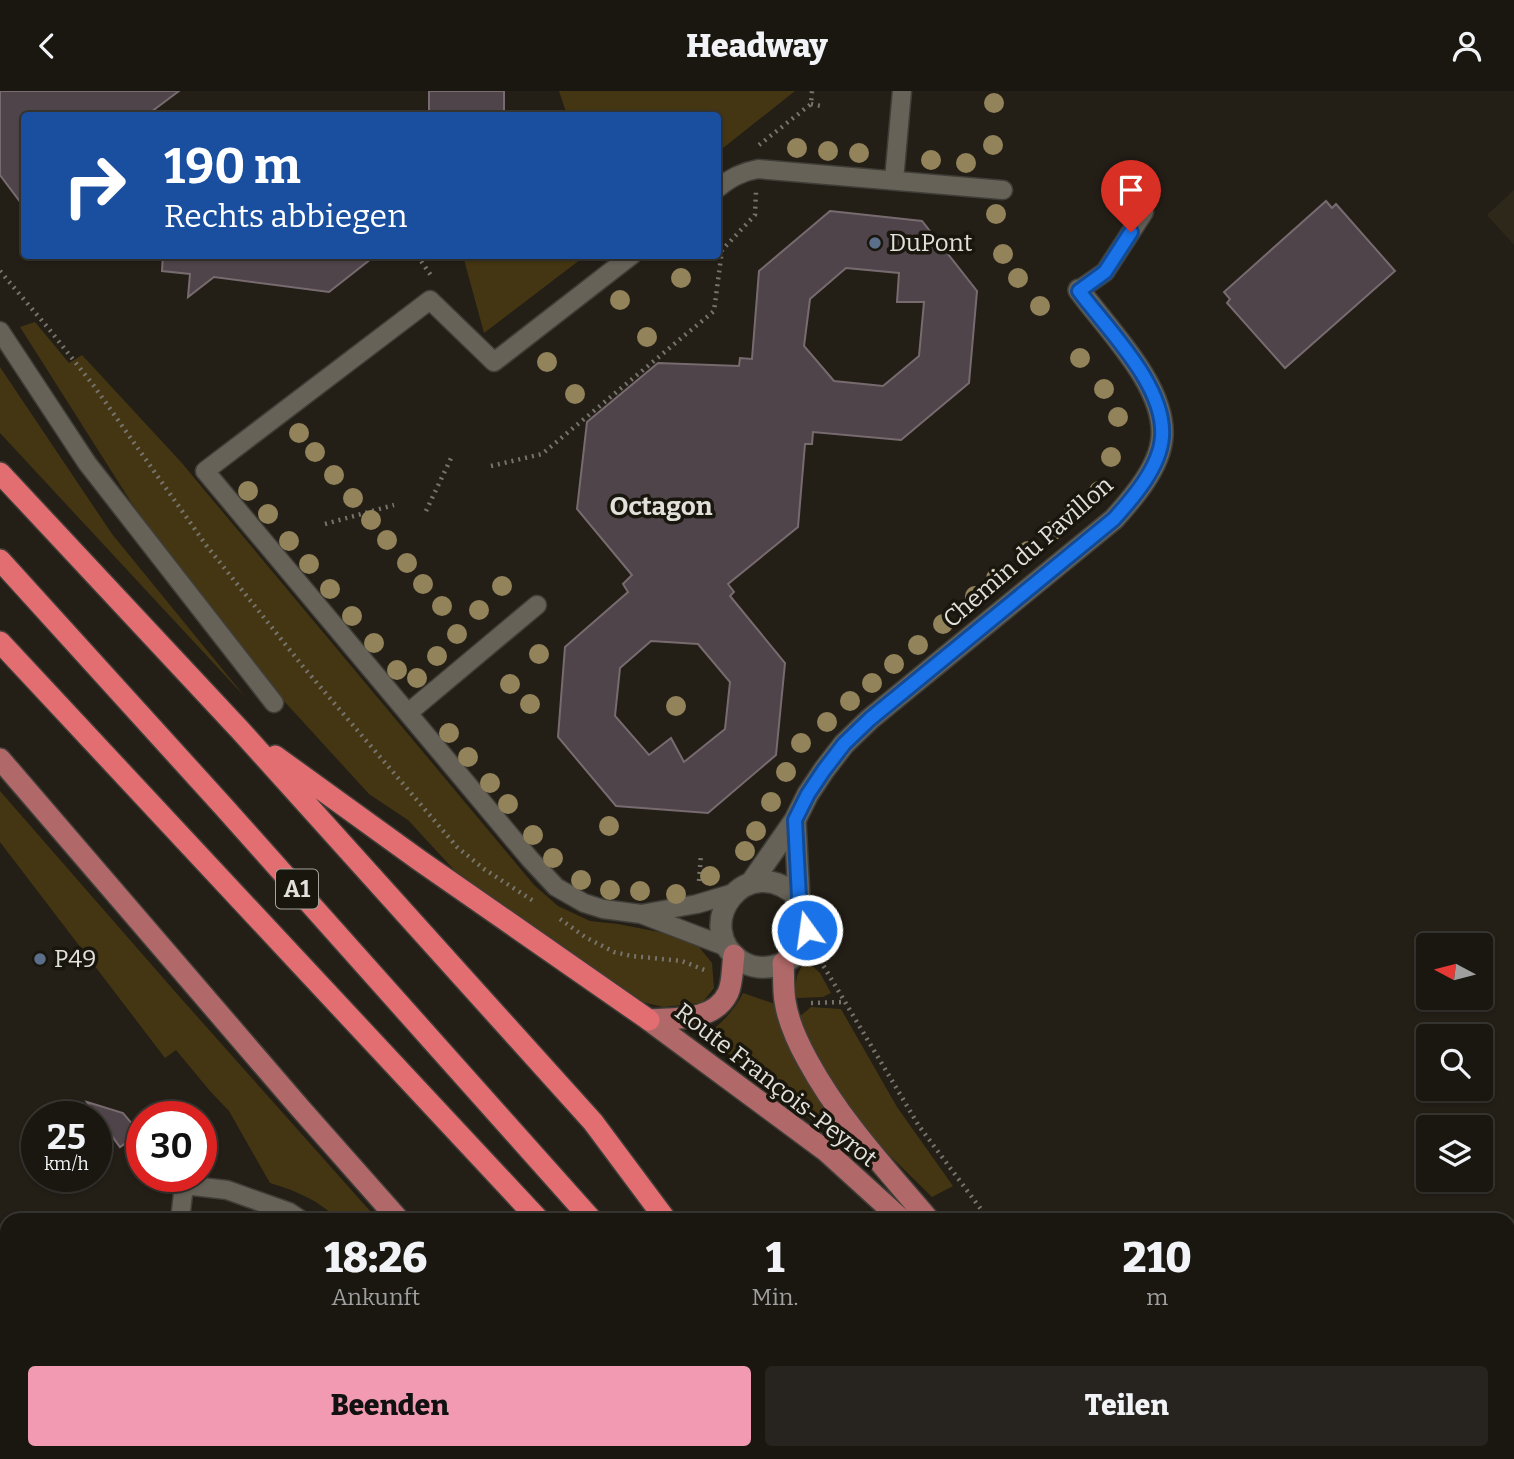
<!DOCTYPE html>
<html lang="de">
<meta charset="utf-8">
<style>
body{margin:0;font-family:Bitter,serif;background:#27241f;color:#f1f3f6;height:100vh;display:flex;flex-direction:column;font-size:26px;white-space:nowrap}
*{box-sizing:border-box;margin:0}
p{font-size:23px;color:#9f9f9f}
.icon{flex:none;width:38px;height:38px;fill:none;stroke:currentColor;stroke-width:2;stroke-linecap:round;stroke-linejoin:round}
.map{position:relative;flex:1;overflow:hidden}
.drawer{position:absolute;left:0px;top:1122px;width:1516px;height:247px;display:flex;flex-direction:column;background:#1a1711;border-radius:21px 21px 0 0;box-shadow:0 2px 5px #0004,0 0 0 2px #383631}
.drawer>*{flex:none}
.top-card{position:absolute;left:21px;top:21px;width:700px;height:147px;border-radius:7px;box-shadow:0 2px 5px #0004,0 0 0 2px #383631;background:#1a4fa0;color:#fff;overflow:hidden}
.needle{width:46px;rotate:277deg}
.controls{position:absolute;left:1416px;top:842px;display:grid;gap:14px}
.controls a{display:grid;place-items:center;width:77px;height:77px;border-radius:7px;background:#1a1711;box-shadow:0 2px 5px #0004,0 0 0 2px #383631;font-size:35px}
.speed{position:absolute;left:21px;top:1010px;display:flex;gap:14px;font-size:35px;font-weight:700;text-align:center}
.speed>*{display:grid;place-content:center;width:91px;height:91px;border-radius:50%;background:#1a1711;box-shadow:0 2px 5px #0004,0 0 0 2px #383631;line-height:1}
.speed small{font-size:18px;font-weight:400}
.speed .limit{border:10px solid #d22;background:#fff;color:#111}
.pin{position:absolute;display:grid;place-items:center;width:60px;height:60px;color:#fff;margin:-72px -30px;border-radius:50% 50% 50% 0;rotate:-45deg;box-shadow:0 0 7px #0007}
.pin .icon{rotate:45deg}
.me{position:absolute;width:77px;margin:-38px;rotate:346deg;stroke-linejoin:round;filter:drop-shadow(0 0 5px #0008)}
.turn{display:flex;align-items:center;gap:24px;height:147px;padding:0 28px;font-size:32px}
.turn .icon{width:91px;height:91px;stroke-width:2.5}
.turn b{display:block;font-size:49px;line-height:60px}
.eta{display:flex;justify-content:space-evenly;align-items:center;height:119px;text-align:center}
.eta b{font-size:42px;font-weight:800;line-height:49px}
.button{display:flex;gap:14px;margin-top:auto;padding:14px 28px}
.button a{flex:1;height:80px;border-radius:7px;background:#f19ab1;color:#111;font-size:28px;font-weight:800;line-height:80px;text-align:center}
.button a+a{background:#27241f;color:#f1f3f6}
header{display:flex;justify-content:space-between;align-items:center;height:91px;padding:0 28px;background:#1a1711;font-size:32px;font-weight:800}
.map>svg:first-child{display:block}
.built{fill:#2e281a}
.green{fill:#443612}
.building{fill:#4f4449;stroke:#776b70;stroke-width:2;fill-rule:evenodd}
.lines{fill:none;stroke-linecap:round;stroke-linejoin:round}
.lane-casing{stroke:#3f3d37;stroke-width:21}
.street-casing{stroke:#3f3d37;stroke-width:24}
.secondary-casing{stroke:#3f3d37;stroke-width:24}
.primary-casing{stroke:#3f3d37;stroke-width:24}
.highway-casing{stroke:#3f3d37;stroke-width:24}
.path{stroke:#76736c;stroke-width:4.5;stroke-dasharray:2 5;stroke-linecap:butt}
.lane{stroke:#666258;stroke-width:18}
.street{stroke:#666258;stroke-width:21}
.secondary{stroke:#666258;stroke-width:21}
.primary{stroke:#b06968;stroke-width:21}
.highway{stroke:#e26e72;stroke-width:21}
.tree{fill:#93835b}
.route-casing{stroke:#114b97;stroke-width:18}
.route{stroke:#1a73e8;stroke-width:12}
.service-dot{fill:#5c6f8a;stroke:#19160e;stroke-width:2.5}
.labels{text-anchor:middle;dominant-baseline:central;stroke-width:7;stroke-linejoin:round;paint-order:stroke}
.shield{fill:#19160e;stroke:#a6a39d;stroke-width:2}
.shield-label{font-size:23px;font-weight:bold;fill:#e2e0da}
.poi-label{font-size:24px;fill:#e2e0da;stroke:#19160e;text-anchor:start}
.street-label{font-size:24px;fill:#e2e0da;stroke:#19160e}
.neighbourhood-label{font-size:26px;font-weight:bold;fill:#e2e0da;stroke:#19160e}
</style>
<header><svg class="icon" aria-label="back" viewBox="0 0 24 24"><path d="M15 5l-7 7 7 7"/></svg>Headway<svg class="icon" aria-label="person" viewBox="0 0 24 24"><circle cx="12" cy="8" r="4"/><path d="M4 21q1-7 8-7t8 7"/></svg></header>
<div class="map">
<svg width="1514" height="1368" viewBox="0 0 1514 1368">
<rect width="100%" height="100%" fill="#231f17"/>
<path class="built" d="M 1514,99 L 1514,154 L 1487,124 Z
M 1514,1127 L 1514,1368 L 1231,1368 L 1239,1362 L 1508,1362 L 1508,1131 Z
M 7,1324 L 7,1362 L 509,1362 L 515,1368 L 0,1368 L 0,1328 Z"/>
<path class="green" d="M 559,0 L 795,0 L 718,61 L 718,24 L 567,24 Z
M 463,165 L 463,164 L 585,165 L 484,242 Z
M 35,231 L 69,272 L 82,264 L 181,371 L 534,794 L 558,815 L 590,830 L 618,833 L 664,842 L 699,856 L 712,872 L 714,897 L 702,912 L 663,916 L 626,907 L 618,894 L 539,842 L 456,781 L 408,729 L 369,703 L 252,575 L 205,515 L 131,411 L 20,236 Z
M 0,276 L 112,443 L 246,607 L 0,342 Z
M 0,700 L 178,904 L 378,1129 L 338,1129 C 319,1109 296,1100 270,1092 L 229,1020 L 210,1000 L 176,959 L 165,967 L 0,751 Z
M 805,868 L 820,882 L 831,902 L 823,906 L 797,907 L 794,904 L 797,885 Z
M 743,902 L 778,914 L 786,950 L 807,989 L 846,1044 L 843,1053 L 702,947 C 719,935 734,920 743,902 Z
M 811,916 L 841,918 L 897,1016 L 953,1095 L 932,1106 L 873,1048 L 819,976 L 798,927 Z
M 972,1362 L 1091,1362 L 1100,1368 L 978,1368 Z"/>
<path class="building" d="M 0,0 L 179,0 L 147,24 L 24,24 L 24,116 L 0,84 Z
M 429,0 L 504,0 L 504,24 L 429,24 Z
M 1326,110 L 1332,117 L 1336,113 L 1395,180 L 1285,277 L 1227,212 L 1230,208 L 1224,201 Z
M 830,120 L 922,130 L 977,200 L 969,292 L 901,349 L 813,341 L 812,353 L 805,353 L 798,436 L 728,493 L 734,501 L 730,505 L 785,572 L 776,664 L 708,722 L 616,715 L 558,646 L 565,556 L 628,501 L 623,493 L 632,484 L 577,418 L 587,331 L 658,272 L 739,275 L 740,267 L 752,268 L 759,180 ZM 846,177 L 899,182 L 897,211 L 924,211 L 919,265 L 883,295 L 834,290 L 804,255 L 810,208 ZM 651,550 L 698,553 L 730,591 L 725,638 L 684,671 L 671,647 L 649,664 L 615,625 L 620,577 Z
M 163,164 L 376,164 L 329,201 L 214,186 L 188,206 L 190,183 L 162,180 Z
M 87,1011 L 123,1022 L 140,1042 L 120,1056 Z"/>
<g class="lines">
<defs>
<path id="lane" d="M 894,89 L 902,0
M 718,97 C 730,87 741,81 758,78 L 1003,99
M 632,164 L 494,271 L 430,209 L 205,380 L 530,768 L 556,796 L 584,812 L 603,818 L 641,823 L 727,856
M 1079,199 L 1105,181 L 1144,121
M 0,240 L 87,372 L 274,612
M 408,622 L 537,514
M 641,823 L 697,813 L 734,802
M 180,1129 L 184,1094 L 227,1099 L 289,1121 L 301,1129
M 531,1362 L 537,1368"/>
<path id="street" d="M 795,729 L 799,807 C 812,833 808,864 778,874 C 766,878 752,877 741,870 C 690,836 746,756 799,807
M 751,792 L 795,729 L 808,703 L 824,679 L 844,653 L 870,628 L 1114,428 C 1133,407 1160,376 1162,346 C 1166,295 1108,239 1079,199"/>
<path id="secondary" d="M 0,1202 L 7,1198
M 0,1303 L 7,1299
M 428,1362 L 433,1368
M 470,1362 L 475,1368"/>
<path id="primary" d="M 0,668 L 300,1017 L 399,1129
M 783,872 C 784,885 783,898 785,910 C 788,931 798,952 808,970 C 840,1029 886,1078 929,1129
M 649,929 L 826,1060 L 902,1129
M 649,929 C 675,927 714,931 728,902 C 733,891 732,876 734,864
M 617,1362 L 624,1368
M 1113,1362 L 1122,1368
M 1144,1362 L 1149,1368"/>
<path id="highway" d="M 0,382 L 240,639 L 593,1031 L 666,1129
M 0,469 L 223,715 L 592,1129
M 0,551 L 539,1129
M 275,665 L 419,769 L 649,929
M 761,1362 L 768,1368
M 832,1362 L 839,1368"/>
</defs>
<use href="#lane" class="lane-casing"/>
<use href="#street" class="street-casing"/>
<use href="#secondary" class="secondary-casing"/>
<use href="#primary" class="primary-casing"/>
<use href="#highway" class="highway-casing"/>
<path class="path" d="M 811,13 L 821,15
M 759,54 L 811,13 L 812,0
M 419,164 L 419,167 L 432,186
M 0,180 L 49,238 L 94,295 L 206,454 L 305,578 L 457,756 L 484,778 L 535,811
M 491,375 L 542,363 L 714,220 L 722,159 L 755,124 L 756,100
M 426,420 L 453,363
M 325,433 L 394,414
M 699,790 L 701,763
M 560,828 L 585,846 L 614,861 L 632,865 L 682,870 L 707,880
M 820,869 L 919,1035 L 989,1129
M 811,912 L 844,911
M 1194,1362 L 1200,1368"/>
<use href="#lane" class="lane"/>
<use href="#street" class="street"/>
<use href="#secondary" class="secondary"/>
<use href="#primary" class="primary"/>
<use href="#highway" class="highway"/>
</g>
<g class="tree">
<circle cx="994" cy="12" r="10"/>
<circle cx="993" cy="54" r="10"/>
<circle cx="797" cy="57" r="10"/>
<circle cx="828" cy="60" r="10"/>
<circle cx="859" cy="62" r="10"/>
<circle cx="931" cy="69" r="10"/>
<circle cx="966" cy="72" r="10"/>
<circle cx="996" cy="123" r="10"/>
<circle cx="1003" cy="163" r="10"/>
<circle cx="681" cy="187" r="10"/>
<circle cx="1018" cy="187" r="10"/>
<circle cx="620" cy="209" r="10"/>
<circle cx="1040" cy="215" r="10"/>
<circle cx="647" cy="246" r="10"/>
<circle cx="1080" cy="267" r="10"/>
<circle cx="547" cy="271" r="10"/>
<circle cx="1104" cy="298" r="10"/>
<circle cx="575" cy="303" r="10"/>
<circle cx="1118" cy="326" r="10"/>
<circle cx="299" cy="342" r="10"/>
<circle cx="315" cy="361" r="10"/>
<circle cx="1111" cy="366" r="10"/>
<circle cx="334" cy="384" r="10"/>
<circle cx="248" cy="400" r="10"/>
<circle cx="1099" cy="400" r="10"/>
<circle cx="353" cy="407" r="10"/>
<circle cx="1074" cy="421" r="10"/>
<circle cx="268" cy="423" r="10"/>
<circle cx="371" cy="429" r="10"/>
<circle cx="1052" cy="440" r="10"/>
<circle cx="387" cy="449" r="10"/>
<circle cx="289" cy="450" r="10"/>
<circle cx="1028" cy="460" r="10"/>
<circle cx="407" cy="472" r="10"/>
<circle cx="309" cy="473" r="10"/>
<circle cx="996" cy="487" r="10"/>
<circle cx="423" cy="493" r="10"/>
<circle cx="502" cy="495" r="10"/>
<circle cx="330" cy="498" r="10"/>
<circle cx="975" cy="505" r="10"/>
<circle cx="442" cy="515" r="10"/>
<circle cx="479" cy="519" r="10"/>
<circle cx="352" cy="525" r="10"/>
<circle cx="943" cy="533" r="10"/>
<circle cx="457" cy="543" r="10"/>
<circle cx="374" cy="552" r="10"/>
<circle cx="918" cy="554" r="10"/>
<circle cx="539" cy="563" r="10"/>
<circle cx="437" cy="565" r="10"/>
<circle cx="894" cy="573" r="10"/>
<circle cx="397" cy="579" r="10"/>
<circle cx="417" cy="587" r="10"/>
<circle cx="872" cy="592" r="10"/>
<circle cx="510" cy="593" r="10"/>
<circle cx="850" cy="610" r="10"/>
<circle cx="530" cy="613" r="10"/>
<circle cx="676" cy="615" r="10"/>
<circle cx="827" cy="631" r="10"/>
<circle cx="449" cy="642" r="10"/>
<circle cx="801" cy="652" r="10"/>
<circle cx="468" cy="666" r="10"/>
<circle cx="786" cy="681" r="10"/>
<circle cx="490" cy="692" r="10"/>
<circle cx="771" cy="711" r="10"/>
<circle cx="508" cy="713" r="10"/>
<circle cx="609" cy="735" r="10"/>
<circle cx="756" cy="740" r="10"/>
<circle cx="533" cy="744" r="10"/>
<circle cx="745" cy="760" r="10"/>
<circle cx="553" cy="767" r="10"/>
<circle cx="710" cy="785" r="10"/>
<circle cx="581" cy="789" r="10"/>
<circle cx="610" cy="799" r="10"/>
<circle cx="640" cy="800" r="10"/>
<circle cx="676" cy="803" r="10"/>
</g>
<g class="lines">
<defs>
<path id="route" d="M 807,839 C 807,827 805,818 799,807 L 795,729 L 808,703 L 824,679 L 844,653 L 870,628 L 1114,428 C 1133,407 1160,376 1162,346 C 1166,295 1108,239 1079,200 L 1105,181 L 1131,141"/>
</defs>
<use href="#route" class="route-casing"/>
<use href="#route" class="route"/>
</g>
<g class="service-dot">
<circle cx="875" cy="152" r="7"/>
<circle cx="40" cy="868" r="7"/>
</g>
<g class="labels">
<rect class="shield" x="276" y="778.5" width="42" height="39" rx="5"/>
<g class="shield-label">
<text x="297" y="798">A1</text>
</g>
<g class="poi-label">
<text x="889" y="152">DuPont</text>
<text x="54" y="868">P49</text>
</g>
<g class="street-label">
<text transform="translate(1028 461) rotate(-41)">Chemin du Pavillon</text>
<text transform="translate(776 994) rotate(38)">Route François-Peyrot</text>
</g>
<g class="neighbourhood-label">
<text x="661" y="415">Octagon</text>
</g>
</g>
</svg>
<div class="controls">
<a><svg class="needle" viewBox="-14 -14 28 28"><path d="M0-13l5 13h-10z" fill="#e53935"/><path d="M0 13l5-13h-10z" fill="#9f9f9f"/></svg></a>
<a><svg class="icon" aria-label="search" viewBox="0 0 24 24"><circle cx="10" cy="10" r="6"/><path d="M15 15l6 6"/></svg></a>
<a><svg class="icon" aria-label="layers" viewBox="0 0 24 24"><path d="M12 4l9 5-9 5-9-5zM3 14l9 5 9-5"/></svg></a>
</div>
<div class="speed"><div>25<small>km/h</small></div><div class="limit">30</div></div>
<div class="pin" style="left:1131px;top:141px;background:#d93025"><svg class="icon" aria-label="arrive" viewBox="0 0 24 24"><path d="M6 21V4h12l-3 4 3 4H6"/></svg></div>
<svg class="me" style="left:807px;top:839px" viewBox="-20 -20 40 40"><circle r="17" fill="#1a73e8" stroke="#fff" stroke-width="3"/><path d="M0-11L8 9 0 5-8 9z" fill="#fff"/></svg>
<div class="top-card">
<div class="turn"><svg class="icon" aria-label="right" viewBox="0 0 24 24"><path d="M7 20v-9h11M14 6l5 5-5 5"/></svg><div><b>190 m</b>Rechts abbiegen</div></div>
</div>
<section class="drawer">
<div class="eta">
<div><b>18:26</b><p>Ankunft</p></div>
<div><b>1</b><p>Min.</p></div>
<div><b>210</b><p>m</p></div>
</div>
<div class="button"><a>Beenden</a><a>Teilen</a></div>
</section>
</div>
